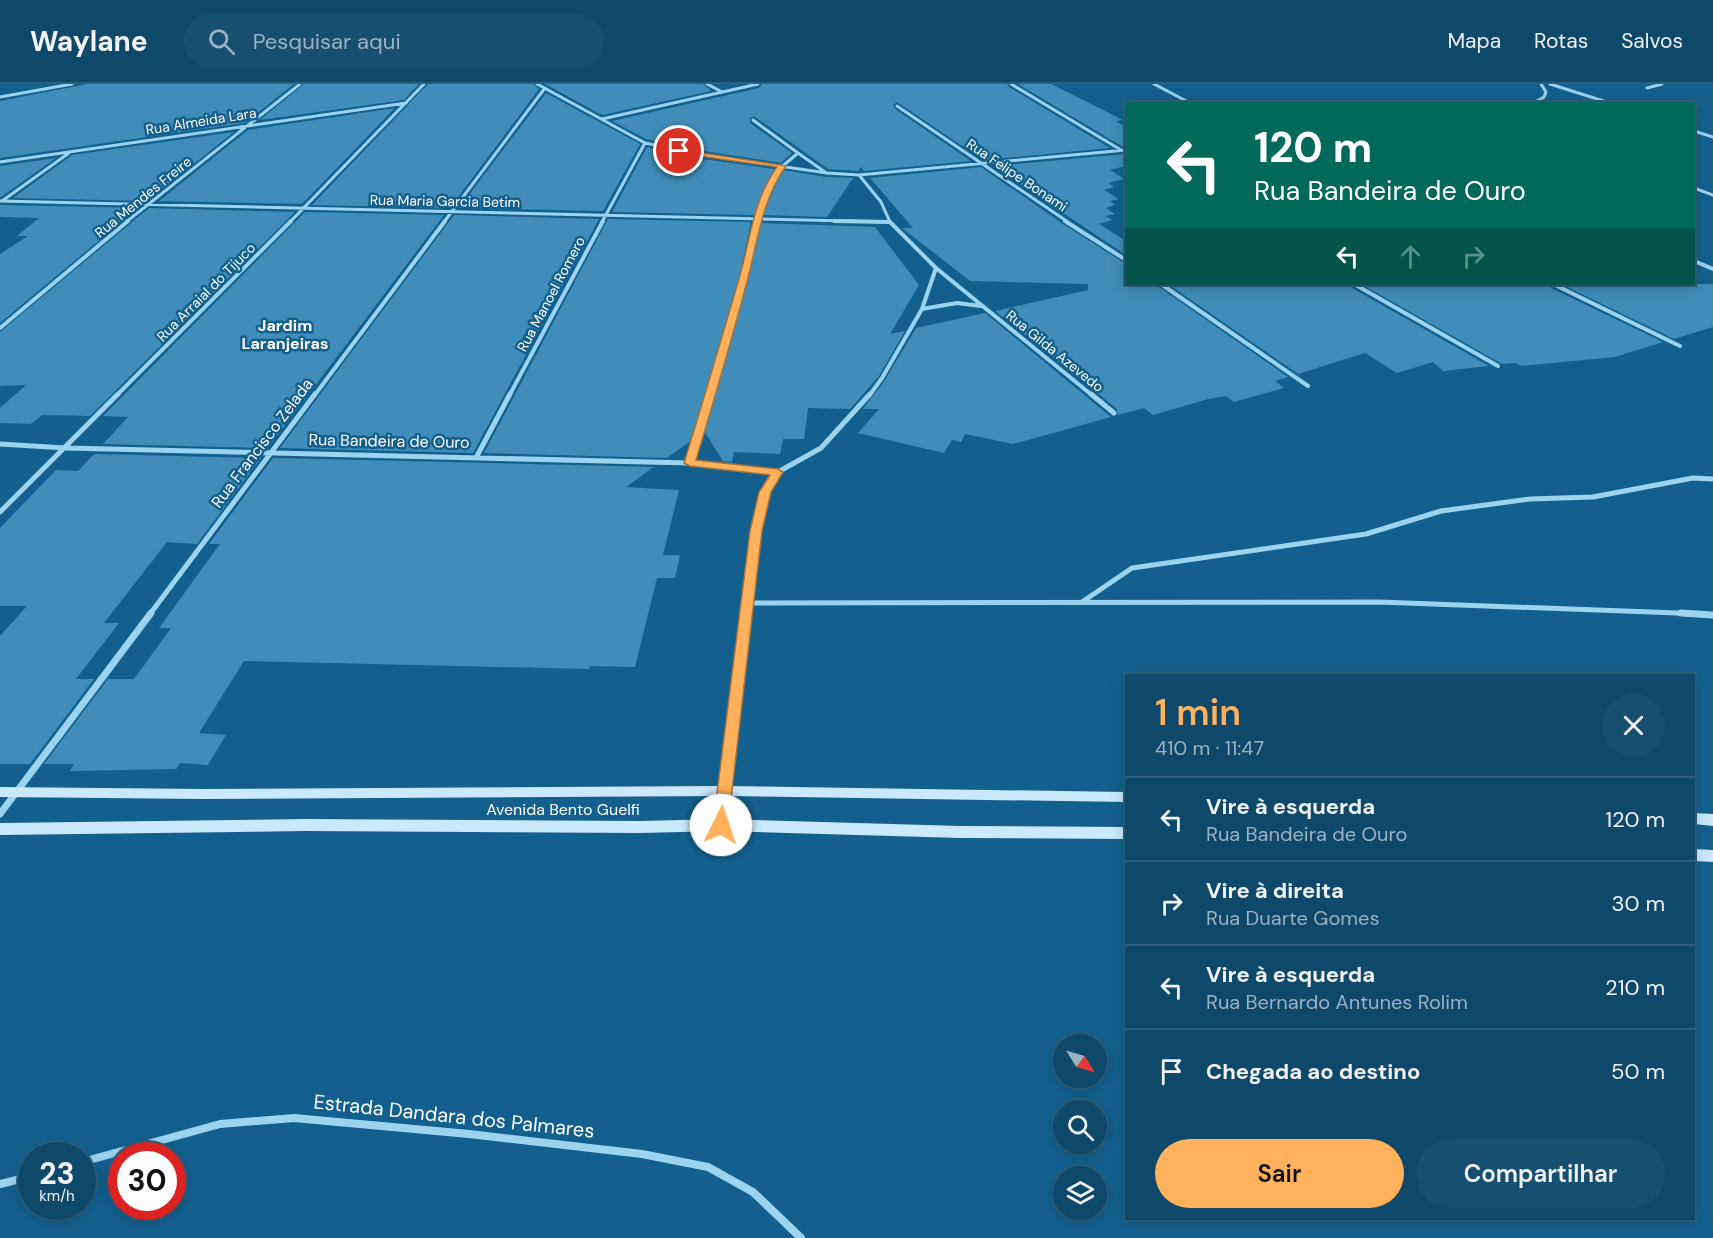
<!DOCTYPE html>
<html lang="pt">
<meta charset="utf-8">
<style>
body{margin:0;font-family:"DM Sans",sans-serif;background:#174f70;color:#f1f3f6;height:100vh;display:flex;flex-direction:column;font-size:22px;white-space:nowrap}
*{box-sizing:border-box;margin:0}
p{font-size:20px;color:#9bb2c1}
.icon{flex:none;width:33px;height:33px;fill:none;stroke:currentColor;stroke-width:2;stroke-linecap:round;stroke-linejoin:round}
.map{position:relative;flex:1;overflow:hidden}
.sheet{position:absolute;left:1125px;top:590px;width:570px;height:546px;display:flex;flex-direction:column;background:#0e486a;border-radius:0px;box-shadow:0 3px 15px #0003,0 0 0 2px #2e607e}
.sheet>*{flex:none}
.hud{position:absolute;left:1125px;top:18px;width:570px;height:183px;border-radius:0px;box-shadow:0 3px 15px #0003,0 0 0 2px #2e607e;background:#00695c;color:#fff;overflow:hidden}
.needle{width:39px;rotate:127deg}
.controls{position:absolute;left:1053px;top:950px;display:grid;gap:12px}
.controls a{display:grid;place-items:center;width:54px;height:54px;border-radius:50%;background:#0e486a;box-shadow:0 3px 15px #0003,0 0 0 2px #2e607e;font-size:30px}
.speed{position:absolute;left:18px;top:1058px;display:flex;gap:12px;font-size:30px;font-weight:700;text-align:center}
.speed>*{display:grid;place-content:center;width:78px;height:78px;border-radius:50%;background:#0e486a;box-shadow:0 3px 15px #0003,0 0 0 2px #2e607e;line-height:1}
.speed small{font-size:15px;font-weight:400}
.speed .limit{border:9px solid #d22;background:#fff;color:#111}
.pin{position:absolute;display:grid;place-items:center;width:51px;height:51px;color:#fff;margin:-26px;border:3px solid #fff;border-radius:50%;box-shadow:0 2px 6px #0007}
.me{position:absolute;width:66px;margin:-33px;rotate:4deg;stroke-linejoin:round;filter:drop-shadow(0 0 4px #0008)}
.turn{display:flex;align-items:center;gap:21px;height:126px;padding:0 30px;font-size:27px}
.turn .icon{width:78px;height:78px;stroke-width:2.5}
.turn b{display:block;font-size:42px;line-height:51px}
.lanes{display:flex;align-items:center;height:57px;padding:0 30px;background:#0003;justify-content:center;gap:30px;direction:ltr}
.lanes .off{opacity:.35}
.round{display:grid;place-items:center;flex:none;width:63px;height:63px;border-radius:32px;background:#174f70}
.headline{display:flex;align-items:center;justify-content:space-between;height:102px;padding:0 30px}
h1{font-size:36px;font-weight:600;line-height:45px;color:#ffb15c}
.primary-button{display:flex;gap:12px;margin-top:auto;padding:12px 30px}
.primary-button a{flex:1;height:69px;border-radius:36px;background:#ffb15c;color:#111;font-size:24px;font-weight:600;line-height:69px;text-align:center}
.primary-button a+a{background:#174f70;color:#f1f3f6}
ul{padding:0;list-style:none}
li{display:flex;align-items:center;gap:18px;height:84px;padding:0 30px;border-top:2px solid #2e607e}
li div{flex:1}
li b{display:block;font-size:22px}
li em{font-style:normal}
header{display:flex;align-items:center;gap:36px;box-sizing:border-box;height:84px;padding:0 30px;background:#0e486a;border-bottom:2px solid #2e607e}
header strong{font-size:28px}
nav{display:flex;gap:33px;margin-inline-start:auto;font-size:21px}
.search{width:420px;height:54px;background:#174f70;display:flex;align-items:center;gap:15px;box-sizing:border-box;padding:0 21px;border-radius:33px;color:#9bb2c1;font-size:22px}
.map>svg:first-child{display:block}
.building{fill:#3f8db8}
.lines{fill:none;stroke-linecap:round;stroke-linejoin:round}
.minor-far4{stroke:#9cd3f1;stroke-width:3}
.minor-far3{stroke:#9cd3f1;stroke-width:4}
.minor-far2{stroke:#9cd3f1;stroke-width:5}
.minor-far1{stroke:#9cd3f1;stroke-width:7}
.minor{stroke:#9cd3f1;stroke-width:8}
.secondary{fill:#cbe9fc;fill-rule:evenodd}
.route{fill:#ffb15c;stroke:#a6733c;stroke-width:1.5}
.labels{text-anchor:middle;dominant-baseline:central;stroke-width:5;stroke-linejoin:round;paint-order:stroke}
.far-street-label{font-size:14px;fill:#fff;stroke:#13608e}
.far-quarter-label{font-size:16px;font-weight:bold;fill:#fff;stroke:#13608e}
.street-label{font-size:16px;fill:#fff;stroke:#13608e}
.near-street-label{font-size:20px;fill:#fff;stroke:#13608e}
</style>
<header>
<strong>Waylane</strong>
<div class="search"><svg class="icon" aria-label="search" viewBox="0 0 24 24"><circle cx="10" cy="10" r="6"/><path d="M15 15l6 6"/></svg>Pesquisar aqui</div>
<nav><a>Mapa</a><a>Rotas</a><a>Salvos</a></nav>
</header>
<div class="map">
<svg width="1713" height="1154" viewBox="0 0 1713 1154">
<rect width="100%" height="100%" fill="#13608e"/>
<path class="building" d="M 87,0 L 294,0 L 245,39 L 0,74 L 0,17 Z
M 304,0 L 419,0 L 404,16 L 260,36 Z
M 428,0 L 533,0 L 539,5 L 450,124 L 312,121 Z
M 545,0 L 703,0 L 711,7 L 602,31 Z
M 762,0 L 1007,0 L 1009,3 L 1110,64 L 983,76 L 897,18 L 893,21 L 895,25 L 971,77 L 864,87 L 861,83 L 858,87 L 828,85 L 754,32 L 750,34 L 750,39 L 792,69 L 781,79 L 697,66 L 646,55 L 612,37 L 759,4 Z
M 1018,0 L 1051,0 L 1123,36 L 1116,37 L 1126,43 L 1126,62 L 1123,63 Z
M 546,9 L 640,60 L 603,127 L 459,124 Z
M 395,24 L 302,120 L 159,117 L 248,46 Z
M 234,48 L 147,117 L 13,114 L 72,71 Z
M 647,63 L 695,74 L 774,85 L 754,131 L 612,128 Z
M 1126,70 L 1126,82 L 1110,86 L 1125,95 L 1108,99 L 1114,103 L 1104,106 L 1119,115 L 1110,117 L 1115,121 L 1106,124 L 1115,130 L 1105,132 L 1112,136 L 1099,140 L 1126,157 L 1126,171 L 993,82 Z
M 56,74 L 1,113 L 0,113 L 0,82 Z
M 981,83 L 1063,140 L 1126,180 L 1126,200 L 1157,200 L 1159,203 L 1288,293 L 1275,297 L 1284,304 L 1234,318 L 1226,312 L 1208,315 L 1153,331 L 1144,324 L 1118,331 L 1117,325 L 995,227 L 1088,206 L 1088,200 L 970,197 L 902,144 L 913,144 L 870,94 Z
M 783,86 L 826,93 L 853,94 L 827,133 L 762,131 Z
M 0,121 L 138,124 L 0,239 L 0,170 L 28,152 L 17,152 L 39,134 L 0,133 Z
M 149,124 L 295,128 L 90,332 L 42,331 L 31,340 L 0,339 L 0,324 L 26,301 L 0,302 L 0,248 Z
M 305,128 L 444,131 L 268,364 L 103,360 L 128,333 L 103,332 Z
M 454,131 L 599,135 L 473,369 L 280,364 Z
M 608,135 L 751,138 L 740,191 L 692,356 L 667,374 L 484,369 Z
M 760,139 L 875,143 L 919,201 L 890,250 L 905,247 L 879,292 L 850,325 L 808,324 L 804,355 L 783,355 L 780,370 L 734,368 L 732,378 L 723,377 L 704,347 L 748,193 Z
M 1168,200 L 1350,200 L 1352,204 L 1489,282 L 1443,287 L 1433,278 L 1397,289 L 1365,269 L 1298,290 Z
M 1361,200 L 1549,200 L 1551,204 L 1663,258 L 1615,273 L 1522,282 L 1515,279 L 1502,280 Z
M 1561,200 L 1713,200 L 1713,243 L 1674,255 Z
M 985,229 L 1111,333 L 1013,360 L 965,350 L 961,358 L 952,356 L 944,369 L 858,349 L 879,325 L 863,325 L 885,296 L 916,244 Z
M 94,370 L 261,374 L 197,460 L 167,458 L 104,539 L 119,539 L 76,595 L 94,595 L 30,680 L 0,680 L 0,552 L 27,522 L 0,522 L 0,444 L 56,386 L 78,387 Z
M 273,374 L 654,383 L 626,403 L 679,406 L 663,471 L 680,471 L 675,494 L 657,494 L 635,583 L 590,582 L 589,585 L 244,577 L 199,649 L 226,651 L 208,681 L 180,679 L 176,685 L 70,687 L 74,680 L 44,680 L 108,595 L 134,595 L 171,544 L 159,544 L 220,460 L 209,460 Z"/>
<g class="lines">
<path class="minor-far4" d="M 537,0 L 645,59 L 696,70 L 827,89 L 859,91 L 881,118 L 890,138
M 707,0 L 722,8
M 1011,0 L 1121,66
M 1154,0 L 1192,20
M 1550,0 L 1613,20
M 1647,4 L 1662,0
M 0,13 L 72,0
M 1532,20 L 1544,13 L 1546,8 L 1541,0
M 897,22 L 1068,138
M 602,35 L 758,0
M 753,36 L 798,69 L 778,86 L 755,138
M 1694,47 L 1713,53
M 798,69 L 825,88
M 0,78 L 406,19
M 859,91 L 1126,66
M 1694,104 L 1713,111
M 0,117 L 890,138
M 2,117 L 69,69
M 126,138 L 300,0
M 290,138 L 424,0
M 444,138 L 545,4
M 602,138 L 645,59"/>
<path class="minor-far3" d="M 834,137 L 890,138
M 1065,137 L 1126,176
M 1694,177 L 1713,185
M 936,184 L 1093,312
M 1161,200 L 1308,302
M 1354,200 L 1498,282
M 1553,200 L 1680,262
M 922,225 L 957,219 L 981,222
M 0,244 L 128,137
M 116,312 L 291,137
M 314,312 L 445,137
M 509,312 L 603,137
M 709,312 L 744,192 L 756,137
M 869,312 L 882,294 L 922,225 L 936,184 L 889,137"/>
<path class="minor-far2" d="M 1091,310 L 1114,329
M 0,360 L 66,364 L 690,379 L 778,388
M 477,372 L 510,310
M 690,379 L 710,310
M 0,428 L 118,310
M 1082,518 L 1132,484 L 1366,450 L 1441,427 L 1530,415 L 1593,413 L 1693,394 L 1713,395
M 747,519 L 1379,518 L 1704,530
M 150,530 L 315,310
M 746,530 L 756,447 L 765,408 L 778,388 L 821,364 L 870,310"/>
<path class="minor-far1" d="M 1681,529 L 1713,531
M 0,730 L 151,529
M 721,741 L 746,529"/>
<path class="minor" d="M 82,1078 L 220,1040 L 294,1034 L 469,1050 L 642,1070 L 708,1083 L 753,1108 L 801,1154
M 0,1100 L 32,1092"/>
<path class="secondary" d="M 723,702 L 1126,708 L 1126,718 L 723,712 L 204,715 L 0,713 L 0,703 L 204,705 Z
M 1694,729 L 1713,730 L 1713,742 L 1694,740 Z
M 305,735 L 640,737 L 721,735 L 960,742 L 1126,743 L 1126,755 L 960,754 L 721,747 L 640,749 L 305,747 L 0,751 L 0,739 Z
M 1694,765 L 1713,766 L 1713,778 L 1694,777 Z"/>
</g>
<path class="route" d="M 676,65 L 786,82 C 762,116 758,155 748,194 C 732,255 714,316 696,376 L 778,385 L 783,388 L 771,408 L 762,447 L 728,741 L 726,745 L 721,747 L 715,745 L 713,741 L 750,447 L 759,408 L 770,391 L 690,382 L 684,379 C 703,318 721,256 739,195 C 750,157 753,116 777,83 L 679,69 Z"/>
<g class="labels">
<g class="far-street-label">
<text transform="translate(201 37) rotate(-9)">Rua Almeida Lara</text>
<text transform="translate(1017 91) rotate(34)">Rua Felipe Bonami</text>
<text transform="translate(143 113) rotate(-39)">Rua Mendes Freire</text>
<text transform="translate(445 117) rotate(1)">Rua Maria Garcia Betim</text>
<text transform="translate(206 208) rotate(-45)">Rua Arraial do Tijuco</text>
<text transform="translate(551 210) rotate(-62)">Rua Manoel Romero</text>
<text transform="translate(1055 267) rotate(39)">Rua Gilda Azevedo</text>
</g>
<g class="far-quarter-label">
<text x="285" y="241">Jardim<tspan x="285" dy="18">Laranjeiras</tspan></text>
</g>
<g class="street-label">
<text transform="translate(389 357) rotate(1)">Rua Bandeira de Ouro</text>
<text transform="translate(262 359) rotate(-53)">Rua Francisco Zelada</text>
<text x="563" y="725">Avenida Bento Guelfi</text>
</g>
<g class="near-street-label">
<text transform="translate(454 1032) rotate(6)">Estrada Dandara dos Palmares</text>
</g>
</g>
</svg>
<div class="controls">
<a><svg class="needle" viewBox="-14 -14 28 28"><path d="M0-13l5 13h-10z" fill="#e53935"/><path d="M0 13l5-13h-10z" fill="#9bb2c1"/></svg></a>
<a><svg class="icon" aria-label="search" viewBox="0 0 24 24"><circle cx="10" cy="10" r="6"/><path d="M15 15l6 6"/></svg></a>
<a><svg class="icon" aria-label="layers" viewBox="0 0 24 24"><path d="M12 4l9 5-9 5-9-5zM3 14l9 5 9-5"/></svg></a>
</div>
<div class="speed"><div>23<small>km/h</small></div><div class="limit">30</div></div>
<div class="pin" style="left:679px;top:67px;background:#d93025"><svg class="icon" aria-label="arrive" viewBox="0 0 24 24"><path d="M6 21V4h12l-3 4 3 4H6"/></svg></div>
<svg class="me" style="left:721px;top:741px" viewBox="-20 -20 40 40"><circle r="19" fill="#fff"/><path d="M0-13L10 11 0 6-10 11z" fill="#ffb15c"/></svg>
<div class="hud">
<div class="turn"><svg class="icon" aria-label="left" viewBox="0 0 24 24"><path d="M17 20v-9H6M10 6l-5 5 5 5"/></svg><div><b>120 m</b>Rua Bandeira de Ouro</div></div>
<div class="lanes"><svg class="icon" aria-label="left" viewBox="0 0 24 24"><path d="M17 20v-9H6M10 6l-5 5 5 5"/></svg><svg class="icon off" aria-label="ahead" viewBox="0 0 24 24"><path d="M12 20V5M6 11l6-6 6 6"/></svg><svg class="icon off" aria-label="right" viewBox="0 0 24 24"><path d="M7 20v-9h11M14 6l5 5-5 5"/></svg></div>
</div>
<section class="sheet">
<div class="headline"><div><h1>1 min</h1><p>410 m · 11:47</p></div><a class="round"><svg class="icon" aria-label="close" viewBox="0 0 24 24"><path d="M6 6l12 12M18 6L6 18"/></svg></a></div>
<ul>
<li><svg class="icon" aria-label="left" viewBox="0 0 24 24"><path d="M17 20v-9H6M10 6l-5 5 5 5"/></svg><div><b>Vire à esquerda</b><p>Rua Bandeira de Ouro</p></div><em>120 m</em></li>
<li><svg class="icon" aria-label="right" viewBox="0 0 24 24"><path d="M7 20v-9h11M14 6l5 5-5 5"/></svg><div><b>Vire à direita</b><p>Rua Duarte Gomes</p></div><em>30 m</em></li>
<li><svg class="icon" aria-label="left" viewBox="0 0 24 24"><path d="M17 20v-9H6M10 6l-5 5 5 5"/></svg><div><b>Vire à esquerda</b><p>Rua Bernardo Antunes Rolim</p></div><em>210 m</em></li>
<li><svg class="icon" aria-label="arrive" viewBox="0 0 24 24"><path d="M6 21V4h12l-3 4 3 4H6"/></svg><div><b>Chegada ao destino</b></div><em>50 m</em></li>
</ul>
<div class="primary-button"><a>Sair</a><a>Compartilhar</a></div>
</section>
</div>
